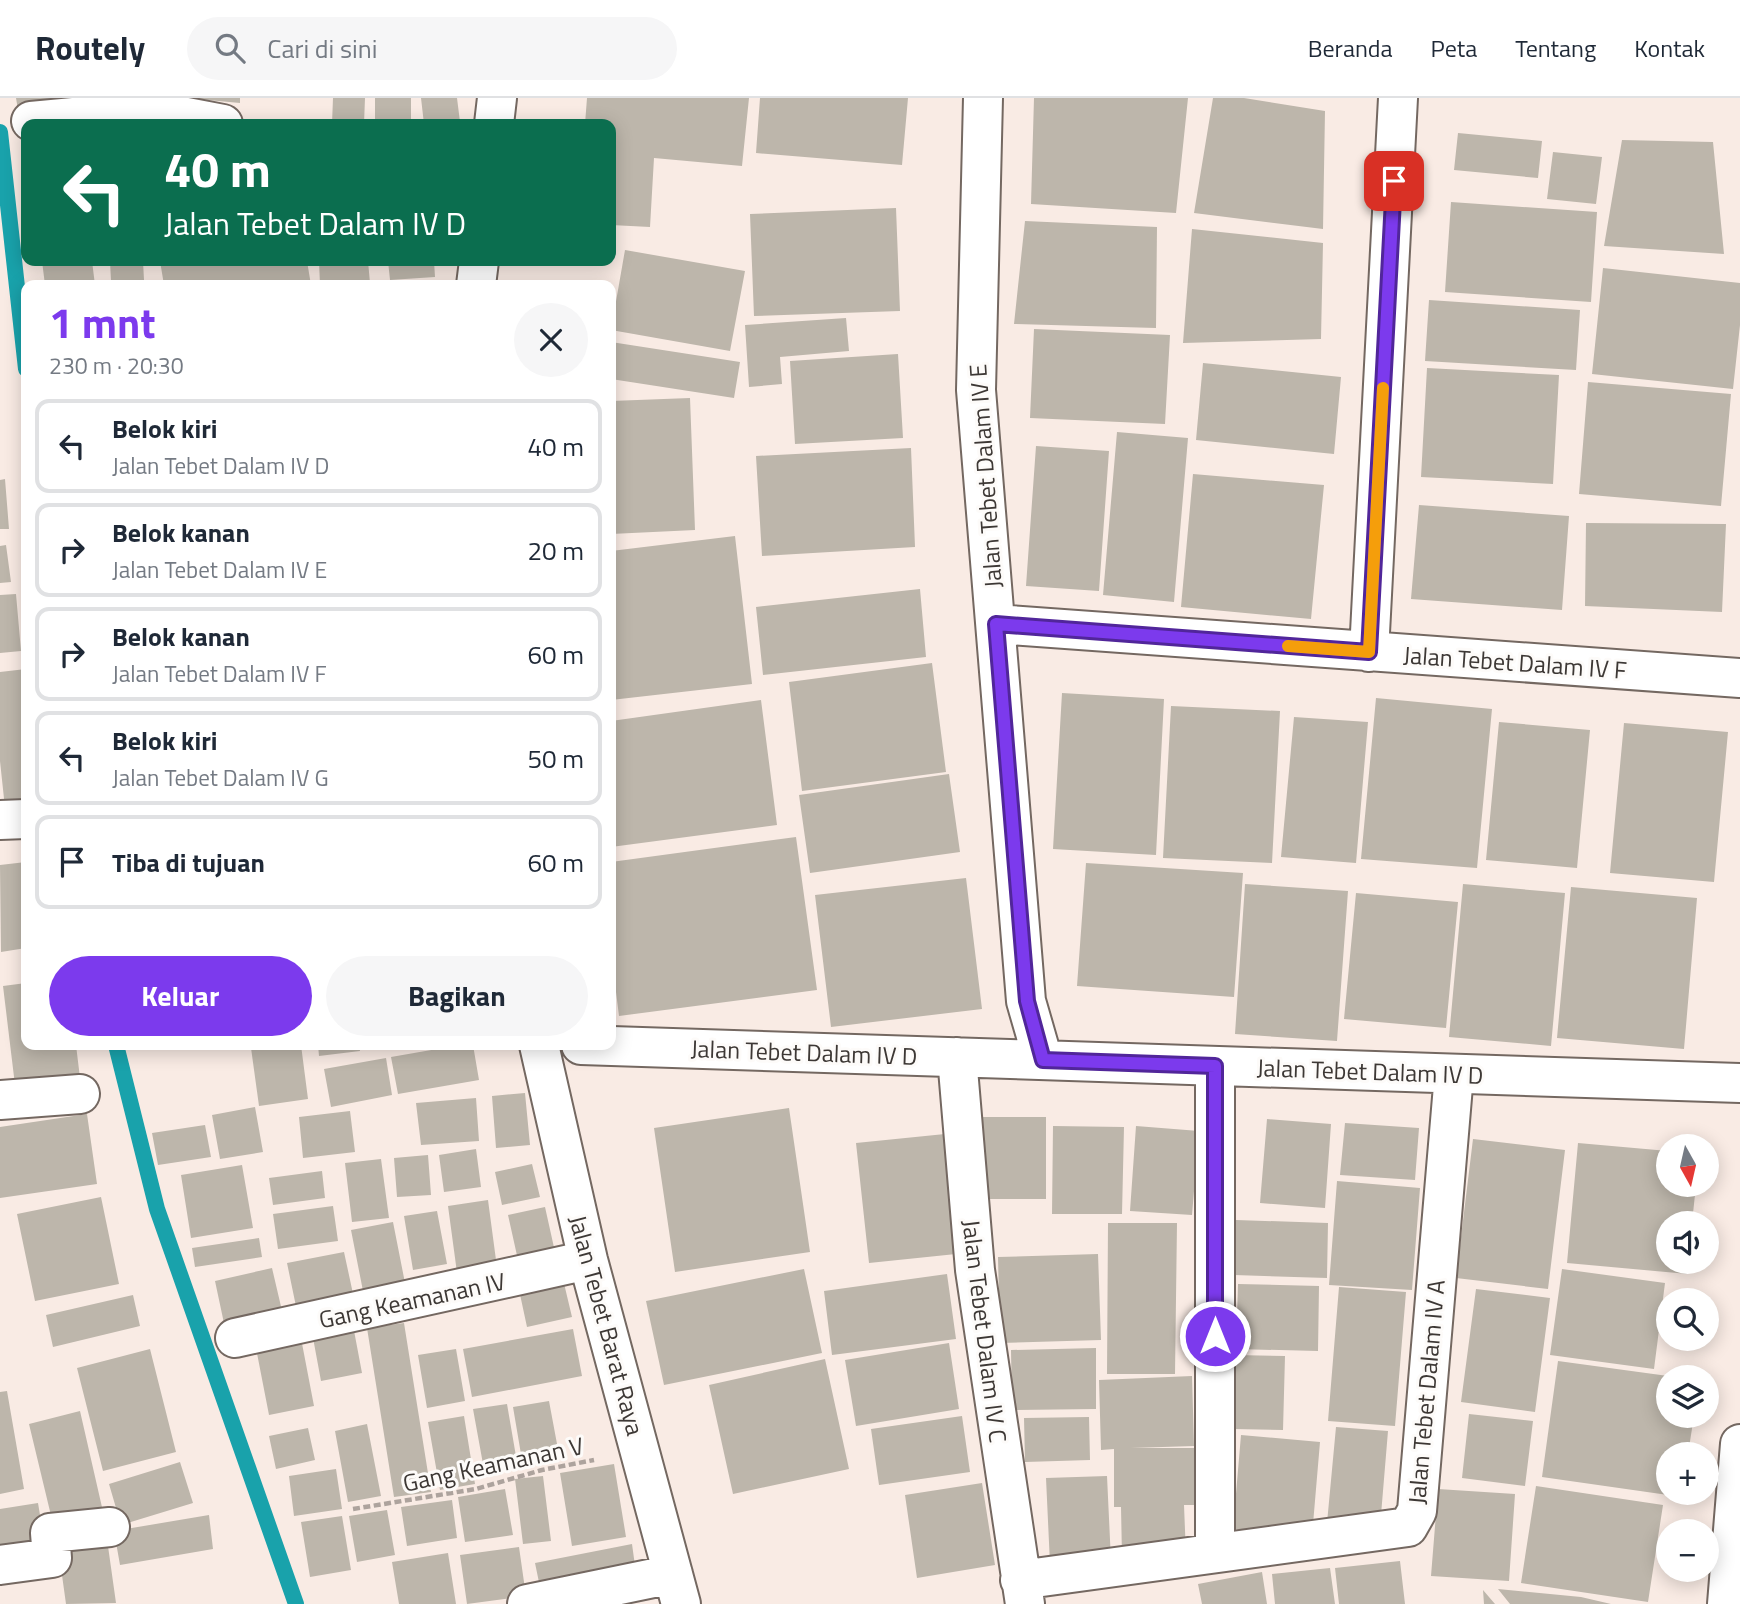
<!DOCTYPE html>
<html lang="id">
<meta charset="utf-8">
<style>
body{margin:0;font-family:"Titillium Web",sans-serif;background:#f6f6f7;color:#1f2937;height:100vh;display:flex;flex-direction:column;font-size:26px;white-space:nowrap}
*{box-sizing:border-box;margin:0}
p{font-size:23px;color:#747a83}
.icon{flex:none;width:38px;height:38px;fill:none;stroke:currentColor;stroke-width:2;stroke-linecap:round;stroke-linejoin:round}
.map{position:relative;flex:1;overflow:hidden}
.panel{position:absolute;left:21px;top:182px;width:595px;height:770px;display:flex;flex-direction:column;background:#fff;border-radius:14px;box-shadow:0 4px 18px #0003}
.panel>*{flex:none}
.guide{position:absolute;left:21px;top:21px;width:595px;height:147px;border-radius:14px;box-shadow:0 4px 18px #0003;background:#0b6e4f;color:#fff;overflow:hidden}
.needle{width:46px;rotate:172deg}
.tools{position:absolute;left:1656px;top:1036px;display:grid;gap:14px}
.tools a{display:grid;place-items:center;width:63px;height:63px;border-radius:50%;background:#fff;box-shadow:0 4px 18px #0003;font-size:35px}
.pin{position:absolute;display:grid;place-items:center;width:60px;height:60px;color:#fff;margin:-30px;border-radius:14px;box-shadow:0 4px 10px #0006}
.me{position:absolute;width:77px;margin:-38px;rotate:0deg;stroke-linejoin:round;filter:drop-shadow(0 0 5px #0008)}
.turn{display:flex;align-items:center;gap:24px;height:147px;padding:0 28px;font-size:32px}
.turn .icon{width:91px;height:91px;stroke-width:2.5}
.turn b{display:block;font-size:49px;line-height:60px}
.round{display:grid;place-items:center;flex:none;width:74px;height:74px;border-radius:37px;background:#f6f6f7}
.head{display:flex;align-items:center;justify-content:space-between;height:119px;padding:0 28px}
h1{font-size:42px;font-weight:700;line-height:52px;color:#7c3aed}
.primary-button{display:flex;gap:14px;margin-top:auto;padding:14px 28px}
.primary-button a{flex:1;height:80px;border-radius:42px;background:#7c3aed;color:#fff;font-size:28px;font-weight:700;line-height:80px;text-align:center}
.primary-button a+a{background:#f6f6f7;color:#1f2937}
ul{padding:0;list-style:none}
li{display:flex;align-items:center;gap:21px;height:94px;margin:0 14px 10px;padding:0 14px;border:4px solid #e0e1e3;border-radius:14px}
li div{flex:1}
li b{display:block;font-size:26px}
li em{font-style:normal}
header{display:flex;align-items:center;gap:42px;box-sizing:border-box;height:98px;padding:0 35px;background:#fff;border-bottom:2px solid #e0e1e3}
header strong{font-size:33px}
nav{display:flex;gap:38px;margin-inline-start:auto;font-size:24px}
.search{width:490px;height:63px;background:#f6f6f7;display:flex;align-items:center;gap:18px;box-sizing:border-box;padding:0 24px;border-radius:38px;color:#747a83;font-size:26px}
.map>svg:first-child{display:block}
.lines{fill:none;stroke-linecap:round;stroke-linejoin:round}
.stream{stroke:#19a2ab;stroke-width:16}
.building{fill:#bdb6ab}
.minor-casing{stroke:#746861;stroke-width:42}
.path{stroke:#ada39d;stroke-width:4.5;stroke-dasharray:7 3.5;stroke-linecap:butt}
.minor{stroke:#fff;stroke-width:38}
.route-casing{stroke:#51269a;stroke-width:18}
.route{stroke:#7c3aed;stroke-width:12}
.slow{stroke:#f59e0b;stroke-width:12}
.labels{text-anchor:middle;dominant-baseline:central;stroke-width:6;stroke-linejoin:round;paint-order:stroke}
.street-label{font-size:24px;fill:#3d3835;stroke:#fdfbf9}
</style>
<header>
<strong>Routely</strong>
<div class="search"><svg class="icon" aria-label="search" viewBox="0 0 24 24"><circle cx="10" cy="10" r="6"/><path d="M15 15l6 6"/></svg>Cari di sini</div>
<nav><a>Beranda</a><a>Peta</a><a>Tentang</a><a>Kontak</a></nav>
</header>
<div class="map">
<svg width="1740" height="1506" viewBox="0 0 1740 1506">
<rect width="100%" height="100%" fill="#f9ebe4"/>
<g class="lines">
<path class="stream" d="M 0,34 L 26,271
M 116,947 L 157,1111 L 296,1506"/>
</g>
<path class="building" d="M 16,0 L 84,0 L 19,18 Z
M 186,0 L 240,0 L 240,5 Z
M 333,0 L 365,0 L 364,26 L 332,26 Z
M 375,0 L 411,0 L 411,26 L 375,26 Z
M 421,0 L 457,0 L 460,24 L 424,26 Z
M 587,0 L 749,0 L 742,68 L 654,60 L 650,129 L 611,127 L 611,26 L 585,26 Z
M 760,0 L 908,0 L 902,67 L 756,55 Z
M 1034,0 L 1188,0 L 1176,115 L 1031,106 Z
M 1213,0 L 1244,0 L 1325,13 L 1323,131 L 1194,115 Z
M 1458,35 L 1542,43 L 1538,80 L 1454,72 Z
M 1622,42 L 1713,44 L 1724,156 L 1604,148 Z
M 1553,54 L 1602,59 L 1596,106 L 1547,101 Z
M 1451,104 L 1597,114 L 1591,204 L 1445,194 Z
M 896,110 L 900,213 L 754,218 L 750,116 Z
M 1025,123 L 1157,129 L 1156,230 L 1014,226 Z
M 1192,131 L 1323,145 L 1321,241 L 1183,245 Z
M 625,152 L 745,173 L 730,253 L 611,232 Z
M 42,163 L 92,163 L 95,187 L 45,187 Z
M 110,163 L 143,163 L 144,182 L 111,183 Z
M 160,163 L 307,163 L 311,187 L 164,187 Z
M 319,163 L 368,163 L 370,185 L 320,187 Z
M 388,163 L 434,163 L 435,179 L 390,182 Z
M 1603,170 L 1740,185 L 1740,227 L 1733,291 L 1592,276 Z
M 1429,202 L 1580,212 L 1576,272 L 1425,263 Z
M 846,220 L 849,253 L 780,259 L 782,286 L 749,289 L 745,227 Z
M 1034,231 L 1170,237 L 1165,326 L 1030,320 Z
M 611,244 L 740,264 L 734,300 L 611,281 Z
M 898,256 L 903,340 L 795,346 L 790,263 Z
M 1203,265 L 1341,279 L 1334,356 L 1196,342 Z
M 1427,270 L 1559,277 L 1553,386 L 1421,379 Z
M 1588,284 L 1731,296 L 1721,408 L 1579,396 Z
M 690,300 L 695,432 L 611,436 L 611,303 Z
M 1117,334 L 1188,340 L 1174,504 L 1103,497 Z
M 1036,348 L 1109,353 L 1099,493 L 1026,488 Z
M 911,350 L 915,449 L 762,458 L 756,358 Z
M 1193,376 L 1324,387 L 1311,521 L 1181,509 Z
M 5,381 L 9,431 L 0,431 L 0,382 Z
M 1419,407 L 1569,418 L 1562,512 L 1411,501 Z
M 1586,425 L 1726,426 L 1722,514 L 1585,508 Z
M 735,438 L 752,586 L 611,602 L 611,453 Z
M 6,447 L 11,484 L 0,485 L 0,448 Z
M 920,491 L 926,559 L 763,577 L 756,509 Z
M 16,496 L 21,553 L 0,555 L 0,497 Z
M 932,565 L 946,674 L 802,693 L 789,584 Z
M 26,571 L 26,708 L 5,710 L 0,663 L 0,574 Z
M 1062,595 L 1164,601 L 1156,757 L 1053,751 Z
M 1376,600 L 1492,611 L 1477,770 L 1361,761 Z
M 761,602 L 777,727 L 611,749 L 611,623 Z
M 1171,608 L 1280,613 L 1272,765 L 1163,760 Z
M 1294,619 L 1368,624 L 1356,765 L 1281,759 Z
M 1499,624 L 1590,632 L 1577,770 L 1486,762 Z
M 1624,625 L 1728,634 L 1714,784 L 1610,775 Z
M 949,676 L 960,754 L 810,775 L 799,697 Z
M 796,739 L 817,892 L 619,918 L 611,854 L 611,764 Z
M 26,764 L 26,850 L 1,854 L 0,767 Z
M 1086,765 L 1243,775 L 1234,899 L 1077,888 Z
M 966,780 L 982,911 L 831,929 L 815,797 Z
M 1245,786 L 1348,793 L 1337,943 L 1235,936 Z
M 1463,786 L 1565,795 L 1551,948 L 1449,939 Z
M 1571,789 L 1697,800 L 1684,951 L 1557,940 Z
M 1356,795 L 1458,804 L 1446,930 L 1344,921 Z
M 26,885 L 26,947 L 76,947 L 80,980 L 15,987 L 3,888 Z
M 277,947 L 301,947 L 308,1001 L 259,1008 L 251,950 Z
M 318,947 L 359,947 L 360,953 L 319,958 Z
M 460,947 L 473,947 L 479,982 L 398,996 L 391,959 Z
M 386,960 L 392,997 L 331,1009 L 324,971 Z
M 525,995 L 530,1047 L 496,1050 L 492,998 Z
M 476,1000 L 479,1043 L 421,1047 L 416,1005 Z
M 255,1009 L 263,1054 L 220,1061 L 212,1017 Z
M 789,1010 L 810,1154 L 675,1174 L 654,1030 Z
M 350,1013 L 355,1054 L 303,1060 L 299,1019 Z
M 87,1016 L 97,1086 L 0,1100 L 0,1029 Z
M 979,1019 L 1046,1019 L 1046,1101 L 980,1101 Z
M 1267,1021 L 1331,1026 L 1325,1110 L 1260,1105 Z
M 1345,1025 L 1419,1030 L 1415,1082 L 1340,1077 Z
M 205,1027 L 211,1059 L 158,1067 L 152,1035 Z
M 1053,1028 L 1124,1029 L 1122,1116 L 1052,1116 Z
M 1136,1028 L 1199,1033 L 1192,1117 L 1130,1113 Z
M 945,1036 L 956,1156 L 869,1165 L 856,1045 Z
M 1473,1041 L 1565,1052 L 1548,1191 L 1456,1180 Z
M 1578,1045 L 1668,1053 L 1668,1087 L 1696,1087 L 1692,1125 L 1668,1125 L 1668,1164 L 1689,1164 L 1688,1176 L 1567,1165 Z
M 476,1051 L 481,1089 L 444,1094 L 439,1057 Z
M 428,1057 L 431,1097 L 397,1099 L 394,1060 Z
M 381,1061 L 389,1120 L 352,1124 L 345,1065 Z
M 532,1066 L 540,1099 L 502,1107 L 495,1074 Z
M 242,1067 L 253,1130 L 191,1140 L 181,1077 Z
M 322,1073 L 325,1100 L 273,1107 L 269,1080 Z
M 1337,1083 L 1420,1090 L 1412,1192 L 1329,1187 Z
M 101,1099 L 119,1186 L 35,1203 L 17,1116 Z
M 488,1102 L 498,1177 L 458,1182 L 448,1108 Z
M 333,1108 L 338,1143 L 278,1151 L 273,1116 Z
M 545,1109 L 557,1163 L 520,1171 L 508,1117 Z
M 437,1113 L 447,1166 L 413,1172 L 404,1118 Z
M 1236,1122 L 1328,1125 L 1327,1180 L 1234,1177 Z
M 393,1124 L 405,1185 L 363,1193 L 351,1132 Z
M 1108,1125 L 1177,1125 L 1175,1276 L 1107,1276 Z
M 259,1140 L 262,1159 L 195,1169 L 192,1150 Z
M 344,1154 L 355,1205 L 298,1218 L 287,1165 Z
M 1098,1156 L 1101,1242 L 1000,1245 L 998,1159 Z
M 272,1170 L 283,1217 L 225,1230 L 215,1183 Z
M 804,1171 L 822,1255 L 664,1287 L 646,1203 Z
M 1562,1171 L 1665,1185 L 1654,1271 L 1550,1257 Z
M 947,1176 L 956,1241 L 832,1257 L 824,1193 Z
M 562,1177 L 572,1219 L 527,1229 L 518,1187 Z
M 1238,1186 L 1319,1188 L 1318,1253 L 1236,1251 Z
M 1339,1189 L 1406,1194 L 1395,1328 L 1328,1323 Z
M 1476,1191 L 1550,1200 L 1535,1314 L 1461,1304 Z
M 133,1197 L 140,1228 L 53,1249 L 46,1217 Z
M 352,1222 L 362,1275 L 321,1283 L 311,1229 Z
M 404,1225 L 431,1394 L 394,1399 L 367,1230 Z
M 573,1231 L 582,1278 L 472,1299 L 463,1251 Z
M 300,1235 L 314,1308 L 269,1317 L 255,1245 Z
M 949,1245 L 959,1311 L 856,1328 L 845,1262 Z
M 1096,1250 L 1096,1311 L 1012,1312 L 1011,1252 Z
M 150,1251 L 176,1354 L 103,1373 L 77,1270 Z
M 456,1251 L 465,1303 L 427,1310 L 418,1257 Z
M 1234,1257 L 1285,1258 L 1283,1332 L 1233,1331 Z
M 825,1261 L 849,1371 L 733,1396 L 709,1287 Z
M 1558,1263 L 1668,1278 L 1668,1318 L 1694,1318 L 1688,1356 L 1668,1356 L 1668,1395 L 1682,1395 L 1682,1399 L 1542,1379 Z
M 1192,1278 L 1194,1348 L 1131,1350 L 1194,1350 L 1195,1407 L 1184,1407 L 1186,1457 L 1122,1459 L 1121,1409 L 1114,1409 L 1114,1351 L 1101,1352 L 1099,1282 Z
M 7,1293 L 24,1391 L 0,1396 L 0,1294 Z
M 549,1303 L 560,1362 L 523,1368 L 513,1309 Z
M 507,1306 L 518,1370 L 485,1377 L 473,1311 Z
M 80,1313 L 104,1418 L 54,1430 L 29,1326 Z
M 1469,1316 L 1533,1323 L 1525,1388 L 1462,1380 Z
M 464,1318 L 475,1386 L 440,1392 L 428,1324 Z
M 962,1318 L 970,1374 L 879,1387 L 871,1331 Z
M 1089,1319 L 1090,1362 L 1025,1364 L 1024,1320 Z
M 367,1326 L 381,1398 L 348,1404 L 335,1333 Z
M 1336,1329 L 1388,1333 L 1380,1429 L 1327,1425 Z
M 308,1330 L 315,1362 L 276,1371 L 269,1338 Z
M 1241,1337 L 1320,1344 L 1312,1438 L 1233,1431 Z
M 180,1364 L 193,1405 L 121,1427 L 109,1386 Z
M 614,1366 L 626,1439 L 572,1448 L 560,1375 Z
M 336,1371 L 342,1411 L 294,1418 L 289,1378 Z
M 543,1378 L 551,1443 L 523,1446 L 515,1381 Z
M 1107,1378 L 1111,1463 L 1050,1466 L 1046,1380 Z
M 982,1385 L 995,1467 L 917,1480 L 905,1397 Z
M 1536,1388 L 1663,1407 L 1648,1504 L 1521,1485 Z
M 505,1391 L 513,1437 L 465,1444 L 458,1399 Z
M 1438,1391 L 1515,1396 L 1509,1483 L 1431,1478 Z
M 452,1402 L 457,1440 L 407,1448 L 401,1409 Z
M 38,1405 L 46,1453 L 0,1461 L 0,1411 Z
M 387,1412 L 395,1457 L 357,1464 L 349,1418 Z
M 209,1417 L 213,1451 L 120,1467 L 114,1433 Z
M 342,1418 L 351,1472 L 310,1479 L 301,1424 Z
M 106,1434 L 116,1505 L 66,1506 L 57,1441 Z
M 632,1446 L 636,1475 L 541,1494 L 535,1465 Z
M 519,1449 L 526,1498 L 467,1506 L 460,1457 Z
M 448,1455 L 456,1506 L 399,1506 L 392,1464 Z
M 1400,1463 L 1405,1506 L 1339,1506 L 1335,1470 Z
M 1330,1470 L 1335,1506 L 1275,1506 L 1272,1476 Z
M 1262,1474 L 1267,1506 L 1202,1506 L 1198,1486 Z
M 1498,1491 L 1581,1499 L 1611,1506 L 1510,1506 Z
M 1483,1492 L 1495,1506 L 1484,1506 Z"/>
<g class="lines">
<defs>
<path id="minor" d="M 983,0 L 976,292 L 1026,903 L 1043,962
M 31,23 L 94,17 L 171,16 L 223,26
M 494,26 L 497,0
M 476,187 L 479,163
M 996,526 L 1740,580
M 1369,554 L 1398,0
M 0,722 L 26,721
M 539,947 L 588,1162 L 681,1506
M 581,947 L 1740,985
M 957,959 L 975,1172 L 1025,1506
M 0,1002 L 80,996
M 235,1240 L 588,1162
M 1215,1455 L 1215,968
M 0,1467 L 52,1460 L 50,1435 L 110,1429
M 1020,1482 L 1408,1429 L 1417,1413 L 1454,976
M 527,1506 L 673,1476
M 1727,1506 L 1740,1346"/>
</defs>
<use href="#minor" class="minor-casing"/>
<path class="path" d="M 353,1411 L 476,1391 L 542,1372 L 594,1362"/>
<use href="#minor" class="minor"/>
</g>
<g class="lines">
<defs>
<path id="route" d="M 1215,1238 L 1215,968 L 1043,962 L 1027,903 L 996,526 L 1369,554 L 1394,83"/>
</defs>
<use href="#route" class="route-casing"/>
<use href="#route" class="route"/>
<path class="slow" d="M 1288,548 L 1369,554 L 1383,290"/>
</g>
<g class="labels">
<g class="street-label">
<text transform="translate(985 378) rotate(-94)">Jalan Tebet Dalam IV E</text>
<text transform="translate(1515 564) rotate(4)">Jalan Tebet Dalam IV F</text>
<text transform="translate(804 954) rotate(2)">Jalan Tebet Dalam IV D</text>
<text transform="translate(1370 973) rotate(2)">Jalan Tebet Dalam IV D</text>
<text transform="translate(412 1202) rotate(-12)">Gang Keamanan IV</text>
<text transform="translate(607 1227) rotate(75)">Jalan Tebet Barat Raya</text>
<text transform="translate(985 1233) rotate(83)">Jalan Tebet Dalam IV C</text>
<text transform="translate(1426 1294) rotate(-85)">Jalan Tebet Dalam IV A</text>
<text transform="translate(493 1366) rotate(-12)">Gang Keamanan V</text>
</g>
</g>
</svg>
<div class="tools">
<a><svg class="needle" viewBox="-14 -14 28 28"><path d="M0-13l5 13h-10z" fill="#e53935"/><path d="M0 13l5-13h-10z" fill="#747a83"/></svg></a>
<a><svg class="icon" aria-label="sound" viewBox="0 0 24 24"><path d="M4 9h4l5-4v14l-5-4H4zM17 9q2 3 0 6"/></svg></a>
<a><svg class="icon" aria-label="search" viewBox="0 0 24 24"><circle cx="10" cy="10" r="6"/><path d="M15 15l6 6"/></svg></a>
<a><svg class="icon" aria-label="layers" viewBox="0 0 24 24"><path d="M12 4l9 5-9 5-9-5zM3 14l9 5 9-5"/></svg></a>
<a>+</a>
<a>−</a>
</div>
<div class="pin" style="left:1394px;top:83px;background:#d93025"><svg class="icon" aria-label="arrive" viewBox="0 0 24 24"><path d="M6 21V4h12l-3 4 3 4H6"/></svg></div>
<svg class="me" style="left:1215px;top:1238px" viewBox="-20 -20 40 40"><circle r="17" fill="#7c3aed" stroke="#fff" stroke-width="3"/><path d="M0-11L8 9 0 5-8 9z" fill="#fff"/></svg>
<div class="guide">
<div class="turn"><svg class="icon" aria-label="left" viewBox="0 0 24 24"><path d="M17 20v-9H6M10 6l-5 5 5 5"/></svg><div><b>40 m</b>Jalan Tebet Dalam IV D</div></div>
</div>
<section class="panel">
<div class="head"><div><h1>1 mnt</h1><p>230 m · 20:30</p></div><a class="round"><svg class="icon" aria-label="close" viewBox="0 0 24 24"><path d="M6 6l12 12M18 6L6 18"/></svg></a></div>
<ul>
<li><svg class="icon" aria-label="left" viewBox="0 0 24 24"><path d="M17 20v-9H6M10 6l-5 5 5 5"/></svg><div><b>Belok kiri</b><p>Jalan Tebet Dalam IV D</p></div><em>40 m</em></li>
<li><svg class="icon" aria-label="right" viewBox="0 0 24 24"><path d="M7 20v-9h11M14 6l5 5-5 5"/></svg><div><b>Belok kanan</b><p>Jalan Tebet Dalam IV E</p></div><em>20 m</em></li>
<li><svg class="icon" aria-label="right" viewBox="0 0 24 24"><path d="M7 20v-9h11M14 6l5 5-5 5"/></svg><div><b>Belok kanan</b><p>Jalan Tebet Dalam IV F</p></div><em>60 m</em></li>
<li><svg class="icon" aria-label="left" viewBox="0 0 24 24"><path d="M17 20v-9H6M10 6l-5 5 5 5"/></svg><div><b>Belok kiri</b><p>Jalan Tebet Dalam IV G</p></div><em>50 m</em></li>
<li><svg class="icon" aria-label="arrive" viewBox="0 0 24 24"><path d="M6 21V4h12l-3 4 3 4H6"/></svg><div><b>Tiba di tujuan</b></div><em>60 m</em></li>
</ul>
<div class="primary-button"><a>Keluar</a><a>Bagikan</a></div>
</section>
</div>
